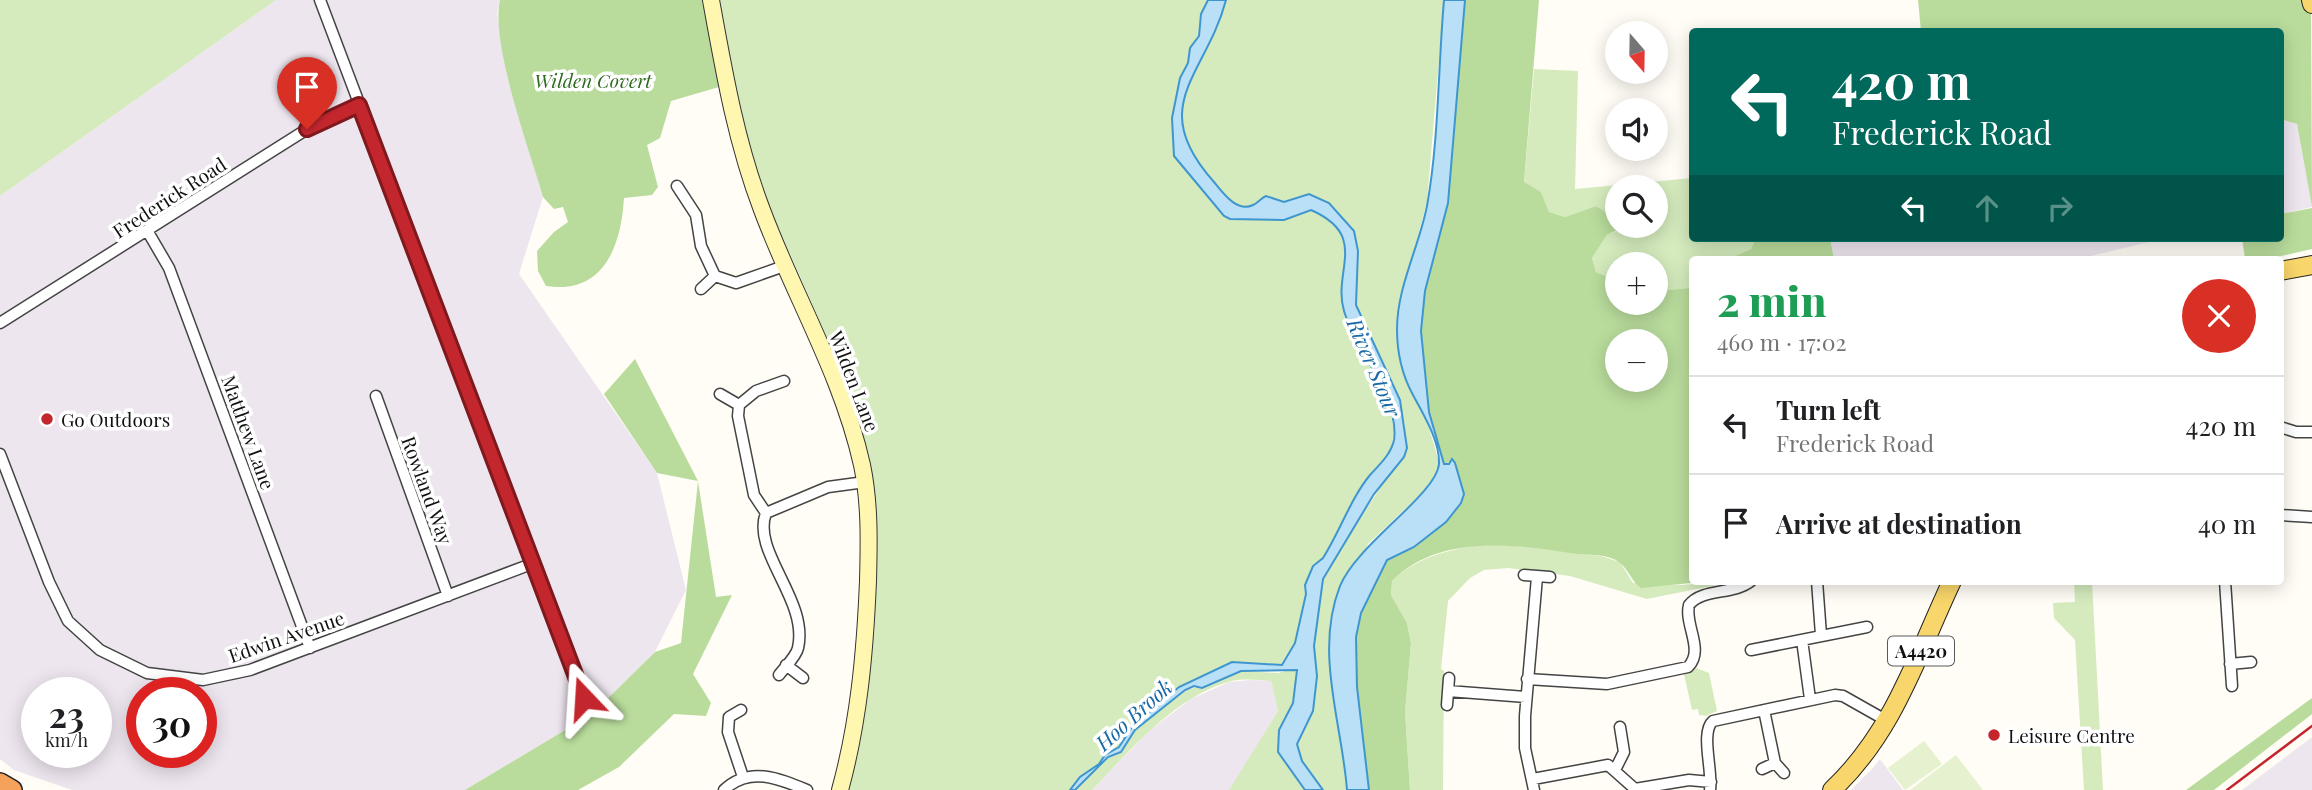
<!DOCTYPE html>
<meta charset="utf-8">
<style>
body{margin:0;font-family:"Playfair Display",serif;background:#f2f2f2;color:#202124;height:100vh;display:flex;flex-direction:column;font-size:26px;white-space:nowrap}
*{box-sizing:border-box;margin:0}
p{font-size:23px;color:#757577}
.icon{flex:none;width:38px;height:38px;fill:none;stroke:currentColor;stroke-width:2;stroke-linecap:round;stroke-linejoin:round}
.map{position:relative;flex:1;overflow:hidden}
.drawer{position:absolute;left:1689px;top:256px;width:595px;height:329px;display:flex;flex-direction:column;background:#fff;border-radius:7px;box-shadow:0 4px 18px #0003}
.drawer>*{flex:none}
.banner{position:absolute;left:1689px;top:28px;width:595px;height:214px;border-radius:7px;box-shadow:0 4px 18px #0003;background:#00695c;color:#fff;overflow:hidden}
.needle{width:46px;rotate:160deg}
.buttons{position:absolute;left:1605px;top:21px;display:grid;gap:14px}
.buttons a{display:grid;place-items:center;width:63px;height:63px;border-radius:50%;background:#fff;box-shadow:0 4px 18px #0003;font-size:35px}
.speed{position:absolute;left:21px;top:677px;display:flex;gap:14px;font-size:35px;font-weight:700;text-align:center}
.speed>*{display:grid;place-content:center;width:91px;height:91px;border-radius:50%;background:#fff;box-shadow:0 4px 18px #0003;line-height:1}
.speed small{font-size:18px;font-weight:400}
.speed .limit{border:10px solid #d22;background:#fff;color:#111}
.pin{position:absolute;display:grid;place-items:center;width:60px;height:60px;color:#fff;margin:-72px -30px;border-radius:50% 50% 50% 0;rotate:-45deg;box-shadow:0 0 7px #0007}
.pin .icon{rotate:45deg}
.me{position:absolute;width:77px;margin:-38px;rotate:340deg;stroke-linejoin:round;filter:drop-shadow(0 0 5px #0008)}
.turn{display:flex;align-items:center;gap:24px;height:147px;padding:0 28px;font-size:32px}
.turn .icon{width:91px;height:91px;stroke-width:2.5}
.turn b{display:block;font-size:49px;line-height:60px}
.lanes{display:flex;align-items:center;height:66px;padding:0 28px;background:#0003;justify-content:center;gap:35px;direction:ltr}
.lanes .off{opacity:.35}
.round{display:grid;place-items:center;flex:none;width:74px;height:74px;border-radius:37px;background:#f2f2f2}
.overview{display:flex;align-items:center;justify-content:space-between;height:119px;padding:0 28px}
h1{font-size:42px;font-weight:800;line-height:52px;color:#1e9e55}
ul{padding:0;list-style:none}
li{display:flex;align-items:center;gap:21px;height:98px;padding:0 28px;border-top:2px solid #e0e0e0}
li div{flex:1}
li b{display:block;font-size:26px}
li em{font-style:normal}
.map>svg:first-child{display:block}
.industrial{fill:#eee6ef;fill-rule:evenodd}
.green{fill:#d5ebbd}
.forest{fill:#b9dc9c;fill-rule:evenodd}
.pitch{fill:#e6f2cf}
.water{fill:#b9e0f7;stroke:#3f96cf;stroke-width:2}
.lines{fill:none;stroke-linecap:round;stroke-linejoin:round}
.street-casing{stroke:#444;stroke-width:13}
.secondary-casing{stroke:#333;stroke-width:18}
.primary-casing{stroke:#222;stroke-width:20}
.highway-casing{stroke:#222;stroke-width:22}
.street{stroke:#fff;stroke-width:10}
.secondary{stroke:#fff6b0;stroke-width:16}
.primary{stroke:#f9d66b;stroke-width:18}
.highway{stroke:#f5a25d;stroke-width:19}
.rail{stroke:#c4262e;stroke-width:2.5}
.route-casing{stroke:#7f191e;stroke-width:18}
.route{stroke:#c4262e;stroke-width:12}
.poi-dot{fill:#c4262e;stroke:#fff;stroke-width:2.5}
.labels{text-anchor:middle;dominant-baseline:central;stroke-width:7;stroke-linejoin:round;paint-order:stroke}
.shield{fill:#fff;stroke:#585858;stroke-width:2}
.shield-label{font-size:18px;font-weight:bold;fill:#111}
.park-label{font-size:19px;font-style:italic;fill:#2f6b1f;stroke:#fff}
.street-label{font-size:19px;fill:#111;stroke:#fff}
.poi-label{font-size:19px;fill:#111;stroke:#fff;text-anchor:start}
.water-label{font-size:21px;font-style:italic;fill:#1768a6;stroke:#fff}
</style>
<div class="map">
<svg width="2312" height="790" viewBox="0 0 2312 790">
<rect width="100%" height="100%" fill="#fffdf5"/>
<path class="industrial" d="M 276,0 L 500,0 L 497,13 L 507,75 L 543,197 L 519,274 L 657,473 L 686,590 L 655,652 L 592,714 L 465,790 L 72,790 L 14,770 L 0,759 L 0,196 ZM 37,693 L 96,693 L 96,752 L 37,752 ZM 142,693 L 201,693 L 201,752 L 142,752 Z
M 2280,119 L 2297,124 L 2312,207 L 2280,214 Z
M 1830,238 L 2166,238 L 2078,259 L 1834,259 Z
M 1251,680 L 1271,681 L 1278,711 L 1230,790 L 1092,790 L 1149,731 L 1191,699 L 1229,682 Z
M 2312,737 L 2312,790 L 2242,790 Z
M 1880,759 L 1903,790 L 1851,790 L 1871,770 Z"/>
<path class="green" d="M 0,0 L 276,0 L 0,196 Z
M 718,0 L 1444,0 L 1427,202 L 1400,302 L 1397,330 L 1403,372 L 1412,395 L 1425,414 L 1439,462 L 1436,474 L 1424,491 L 1368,544 L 1334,610 L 1330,658 L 1347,790 L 1323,790 L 1302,761 L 1297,744 L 1316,687 L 1314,646 L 1318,601 L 1323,579 L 1330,563 L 1407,448 L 1404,420 L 1356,305 L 1358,252 L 1346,256 L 1343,307 L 1388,402 L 1394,430 L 1391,451 L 1363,485 L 1323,558 L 1313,566 L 1305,585 L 1306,593 L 1295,643 L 1282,665 L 1232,662 L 1179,687 L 1135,725 L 1119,747 L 1105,754 L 1099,764 L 1080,777 L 1070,790 L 845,790 L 874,510 L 869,456 L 843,374 L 762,190 L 736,96 Z
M 1534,69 L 1578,71 L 1575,189 L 1692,178 L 1692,238 L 1756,238 L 1751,249 L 1728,259 L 1692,259 L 1692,284 L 1689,288 L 1656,291 L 1656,264 L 1617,264 L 1617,281 L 1596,272 L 1592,258 L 1607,235 L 1619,230 L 1619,226 L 1656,226 L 1656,187 L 1617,187 L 1617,219 L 1596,206 L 1565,217 L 1549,212 L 1541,192 L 1524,183 Z
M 1494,543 L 1601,556 L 1620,562 L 1633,583 L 1682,585 L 1736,581 L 1647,599 L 1570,576 L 1508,568 L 1484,570 L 1470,578 L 1448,601 L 1441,669 L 1444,671 L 1443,790 L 1410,790 L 1405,712 L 1411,643 L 1407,623 L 1391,595 L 1392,581 C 1418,555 1459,547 1494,543 Z
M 2074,581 L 2092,581 L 2103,790 L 2084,790 L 2075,640 L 2054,618 L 2053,603 L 2075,602 Z
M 1696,668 L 1709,673 L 1717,711 L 1706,716 L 1699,715 L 1698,709 L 1692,710 L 1684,674 Z
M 1290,669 L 1297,670 L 1293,703 L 1279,730 L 1290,769 L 1305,790 L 1229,790 L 1278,711 L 1271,681 C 1257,680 1241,678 1228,682 C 1172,699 1131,750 1092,790 L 1075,790 L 1108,757 L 1121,751 L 1135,730 L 1185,690 L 1209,685 L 1241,671 L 1279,673 Z"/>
<path class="forest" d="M 500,0 L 703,0 L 719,87 L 671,101 L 660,138 L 647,145 L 658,187 L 652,195 L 624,198 C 621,246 604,295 546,286 L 538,271 L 537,251 L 554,232 L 568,222 L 563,207 L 554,209 L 543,197 C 530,152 490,43 500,0 Z
M 1465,0 L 1539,0 L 1524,182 L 1541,192 L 1549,212 L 1565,217 L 1596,206 L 1617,219 L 1619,229 L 1607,235 L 1592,258 L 1596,272 L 1617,281 L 1617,303 L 1656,303 L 1656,291 L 1689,288 L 1692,284 L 1692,581 L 1710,581 L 1641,588 C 1631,581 1629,570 1620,563 C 1610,554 1591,555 1578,554 C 1517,545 1441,532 1392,581 L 1391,595 L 1407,623 L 1411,643 L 1405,712 L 1410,790 L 1369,790 L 1357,687 L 1356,636 L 1361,613 L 1387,560 L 1414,547 L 1434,531 L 1450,462 L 1444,464 L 1429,412 L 1421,332 L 1425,291 L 1448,203 ZM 1617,341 L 1656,341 L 1656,380 L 1617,380 Z
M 1918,0 L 2311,0 L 2312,207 L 2297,124 L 2280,119 L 2280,32 L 1921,31 Z
M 2312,208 L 2312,249 L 2268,259 L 2245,259 L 2242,238 L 2280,238 L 2280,214 Z
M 1756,238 L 1830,238 L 1834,259 L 1728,259 L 1751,249 Z
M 635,359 L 698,481 L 716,597 L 732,595 L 693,674 L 711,703 L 706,716 L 674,714 L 619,767 L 578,790 L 465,790 L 592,714 L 655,652 L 681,643 L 698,481 L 657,473 L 604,394 Z
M 2312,698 L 2312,714 L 2214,790 L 2186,790 Z"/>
<path class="pitch" d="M 1924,741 L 1942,764 L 1905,790 L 1888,768 Z
M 1956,755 L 1983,790 L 1910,790 Z"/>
<path class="water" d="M 1208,0 L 1226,0 C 1206,76 1145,105 1214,182 C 1223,193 1237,213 1253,205 C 1258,203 1261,198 1266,196 L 1284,202 L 1309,194 L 1329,203 L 1354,231 L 1358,251 L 1356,305 L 1400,400 L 1407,448 L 1404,457 L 1374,494 L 1323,579 L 1314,646 L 1317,676 L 1313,711 L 1297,744 L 1302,761 L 1323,790 L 1305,790 L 1278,752 L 1279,730 L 1293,703 L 1297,670 L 1241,671 L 1202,688 L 1194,686 L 1185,690 L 1135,730 L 1121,752 L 1108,757 L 1075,790 L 1070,790 L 1080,777 L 1099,764 L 1105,755 L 1119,747 L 1132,727 L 1179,687 L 1232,662 L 1282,665 L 1295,643 L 1306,594 L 1305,585 L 1313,566 L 1323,558 C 1340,531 1351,498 1370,475 C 1380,464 1391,454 1394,440 C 1400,400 1356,350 1344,311 C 1332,271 1370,236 1311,210 L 1284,220 L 1230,219 L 1224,216 L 1174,156 L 1172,118 L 1180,78 L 1188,63 L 1190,48 L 1199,36 L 1201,14 Z
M 1444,0 L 1465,0 L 1448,203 L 1425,291 L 1421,331 L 1429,412 L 1444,464 L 1449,464 L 1452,459 L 1455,463 L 1464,494 L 1461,503 L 1446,522 L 1414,547 L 1387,560 L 1361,613 L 1356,637 L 1357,687 L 1369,790 L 1347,790 C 1342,723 1314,652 1340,586 C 1357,544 1436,495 1439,464 C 1440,441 1423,414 1413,395 C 1402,375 1397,351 1397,329 C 1397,287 1419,247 1427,206 C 1439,139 1438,68 1444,0 Z"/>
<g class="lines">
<defs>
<path id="street" d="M 320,0 L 584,698
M 677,186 L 696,215 L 701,246 L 715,276 L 736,283 L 784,266
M 148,232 L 169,268 L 310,648
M 701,289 L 715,276
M 0,323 L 320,121 L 359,105
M 720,394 L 739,405
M 376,396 L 448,596
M 2280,427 L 2296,432 L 2312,432
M 0,454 L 49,582 L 68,621 L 100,650 L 147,673 L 203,680 L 250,670 L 534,563
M 766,513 L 754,495 L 738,416 L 739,405 L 756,391 L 784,381
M 2280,515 L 2312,517
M 1524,575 L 1550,577
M 1817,581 L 1821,635
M 2225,581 L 2232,686
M 1802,640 L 1810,699
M 1751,650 L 1867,627
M 2230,664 L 2251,662
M 786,665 L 803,678
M 779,675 C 784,668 796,657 798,648 C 809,600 751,552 766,513 L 828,487 L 865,482
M 1527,679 L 1607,684 L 1688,667 C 1705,650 1684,625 1689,605 C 1702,588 1734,595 1751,581
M 1448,691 L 1526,697
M 1447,705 L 1449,678
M 741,710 L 729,717 L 728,732 L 743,777
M 1764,710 L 1775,763 L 1784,773
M 1762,769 L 1775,763
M 1615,770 L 1624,752 L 1620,727
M 1533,779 L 1608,765 L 1635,789 L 1689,780 L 1711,782
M 724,790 C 749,766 778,778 807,790
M 1534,790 L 1525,748 L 1525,716 L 1537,577
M 1710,790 C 1713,771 1700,732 1713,721 L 1835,695 L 1843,696 L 1889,722"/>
<path id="secondary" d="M 711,0 C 724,72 736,142 762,210 C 794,296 842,375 862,465 C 870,503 869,543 868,581 C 865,652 859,721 840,790"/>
<path id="primary" d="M 2311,0 L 2312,4
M 2280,271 L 2312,265
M 1832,790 C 1894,732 1917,655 1952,581"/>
<path id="highway" d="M 0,783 L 12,790"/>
</defs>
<use href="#street" class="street-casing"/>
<use href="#secondary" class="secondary-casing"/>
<use href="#primary" class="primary-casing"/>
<use href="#highway" class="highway-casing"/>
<use href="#street" class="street"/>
<use href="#secondary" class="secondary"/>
<use href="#primary" class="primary"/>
<use href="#highway" class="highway"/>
<path class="rail" d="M 2227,790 L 2312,726"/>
</g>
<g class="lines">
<defs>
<path id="route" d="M 307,129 L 359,105 L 584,698"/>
</defs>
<use href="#route" class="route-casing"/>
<use href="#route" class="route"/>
</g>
<g class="poi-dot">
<circle cx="47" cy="419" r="7"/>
<circle cx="1994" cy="735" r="7"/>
</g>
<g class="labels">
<rect class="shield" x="1888" y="636.5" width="66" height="29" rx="5"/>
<g class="shield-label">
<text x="1921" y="651">A4420</text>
</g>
<g class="park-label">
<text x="593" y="80">Wilden Covert</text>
</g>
<g class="street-label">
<text transform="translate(169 197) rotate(-33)">Frederick Road</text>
<text transform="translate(855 381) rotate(69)">Wilden Lane</text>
<text transform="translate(249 432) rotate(70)">Matthew Lane</text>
<text transform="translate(428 490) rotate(70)">Rowland Way</text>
<text transform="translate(286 636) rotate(-19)">Edwin Avenue</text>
</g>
<g class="poi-label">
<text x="61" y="419">Go Outdoors</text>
<text x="2008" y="735">Leisure Centre</text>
</g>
<g class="water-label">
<text transform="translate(1375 367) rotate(67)">River Stour</text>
<text transform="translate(1133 714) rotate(-42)">Hoo Brook</text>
</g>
</g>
</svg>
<div class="buttons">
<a><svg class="needle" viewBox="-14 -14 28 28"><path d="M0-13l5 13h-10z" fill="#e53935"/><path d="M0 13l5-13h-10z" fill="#757577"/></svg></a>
<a><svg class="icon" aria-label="sound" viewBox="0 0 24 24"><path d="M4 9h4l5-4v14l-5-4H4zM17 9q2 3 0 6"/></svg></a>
<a><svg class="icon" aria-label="search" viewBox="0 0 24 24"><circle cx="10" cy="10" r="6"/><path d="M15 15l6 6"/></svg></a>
<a>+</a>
<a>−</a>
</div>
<div class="speed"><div>23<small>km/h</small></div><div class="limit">30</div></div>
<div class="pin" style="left:307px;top:129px;background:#d93025"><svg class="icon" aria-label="arrive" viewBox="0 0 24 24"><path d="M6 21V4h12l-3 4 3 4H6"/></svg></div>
<svg class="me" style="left:584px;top:698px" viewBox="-20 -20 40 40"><path d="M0-17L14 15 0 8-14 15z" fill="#c4262e" stroke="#fff" stroke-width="4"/></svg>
<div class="banner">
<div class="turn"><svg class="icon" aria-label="left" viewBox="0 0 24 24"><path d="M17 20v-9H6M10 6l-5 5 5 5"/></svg><div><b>420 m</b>Frederick Road</div></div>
<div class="lanes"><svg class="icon" aria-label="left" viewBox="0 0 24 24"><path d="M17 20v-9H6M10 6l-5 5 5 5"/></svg><svg class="icon off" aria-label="ahead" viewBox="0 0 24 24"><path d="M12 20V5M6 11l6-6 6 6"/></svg><svg class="icon off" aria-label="right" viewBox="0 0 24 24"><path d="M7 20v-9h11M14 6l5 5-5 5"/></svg></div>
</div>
<section class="drawer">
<div class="overview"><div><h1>2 min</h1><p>460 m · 17:02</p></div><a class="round" style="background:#d93025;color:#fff"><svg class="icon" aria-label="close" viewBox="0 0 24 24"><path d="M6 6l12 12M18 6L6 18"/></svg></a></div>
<ul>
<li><svg class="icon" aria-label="left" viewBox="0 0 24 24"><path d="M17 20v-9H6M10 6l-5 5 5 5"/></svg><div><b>Turn left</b><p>Frederick Road</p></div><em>420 m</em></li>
<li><svg class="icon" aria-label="arrive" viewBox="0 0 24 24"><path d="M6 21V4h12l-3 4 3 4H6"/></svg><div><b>Arrive at destination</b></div><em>40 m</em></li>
</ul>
</section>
</div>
